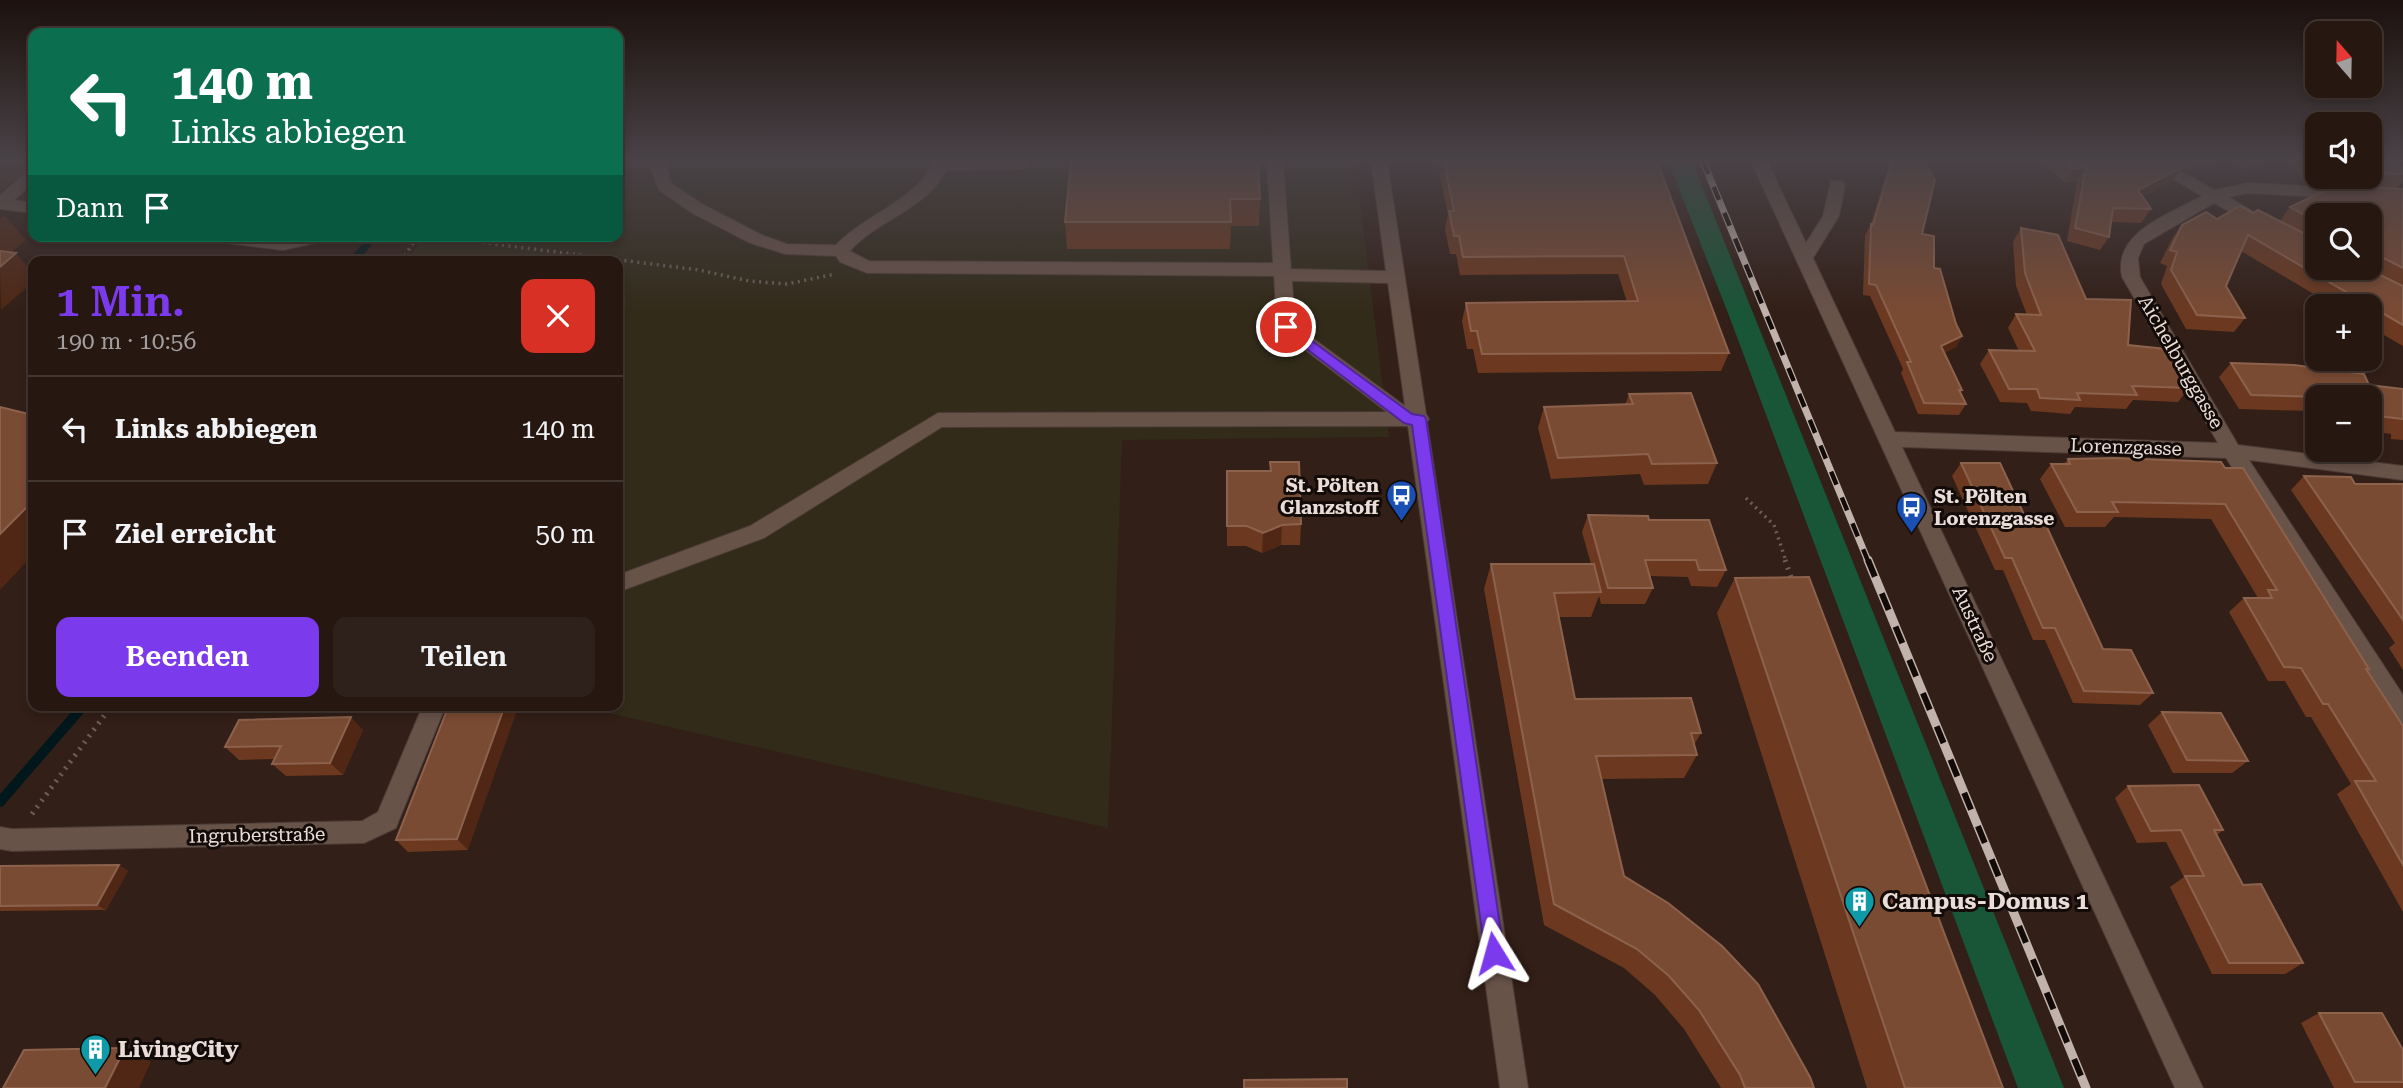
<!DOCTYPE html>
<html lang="de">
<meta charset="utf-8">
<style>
body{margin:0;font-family:"Roboto Serif",serif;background:#2e201a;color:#f1f3f6;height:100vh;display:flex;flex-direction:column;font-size:26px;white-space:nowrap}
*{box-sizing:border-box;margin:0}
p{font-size:23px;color:#a49f9f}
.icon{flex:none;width:38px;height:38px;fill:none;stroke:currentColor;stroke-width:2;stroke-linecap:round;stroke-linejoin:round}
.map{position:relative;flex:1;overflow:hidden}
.drawer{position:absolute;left:28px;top:256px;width:595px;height:455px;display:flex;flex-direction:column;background:#261711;border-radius:14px;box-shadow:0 4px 10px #0003,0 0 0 2px #423631}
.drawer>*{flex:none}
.banner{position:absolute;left:28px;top:28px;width:595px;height:214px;border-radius:14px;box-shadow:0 4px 10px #0003,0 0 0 2px #423631;background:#0b6e4f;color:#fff;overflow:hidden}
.needle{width:46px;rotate:340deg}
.buttons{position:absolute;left:2305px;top:21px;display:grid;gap:14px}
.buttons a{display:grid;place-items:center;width:77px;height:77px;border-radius:14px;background:#261711;box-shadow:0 4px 10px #0003,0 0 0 2px #423631;font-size:35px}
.pin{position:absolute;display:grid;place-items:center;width:60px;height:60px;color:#fff;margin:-30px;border:4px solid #fff;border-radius:50%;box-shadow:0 2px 7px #0007}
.me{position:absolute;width:77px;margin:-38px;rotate:352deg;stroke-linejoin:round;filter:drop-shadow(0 0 5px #0008)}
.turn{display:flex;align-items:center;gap:24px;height:147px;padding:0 28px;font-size:32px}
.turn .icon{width:91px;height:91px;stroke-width:2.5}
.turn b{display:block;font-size:49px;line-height:60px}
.then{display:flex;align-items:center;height:66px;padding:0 28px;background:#0003;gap:14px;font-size:26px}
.round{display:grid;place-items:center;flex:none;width:74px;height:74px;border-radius:14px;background:#2e201a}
.overview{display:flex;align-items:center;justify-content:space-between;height:119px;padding:0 28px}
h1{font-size:42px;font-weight:600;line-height:52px;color:#7c3aed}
.primary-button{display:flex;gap:14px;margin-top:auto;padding:14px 28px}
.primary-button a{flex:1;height:80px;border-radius:14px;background:#7c3aed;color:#fff;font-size:28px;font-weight:600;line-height:80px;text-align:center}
.primary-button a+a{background:#2e201a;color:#f1f3f6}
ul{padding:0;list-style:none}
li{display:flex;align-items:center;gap:21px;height:105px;padding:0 28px;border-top:2px solid #423631}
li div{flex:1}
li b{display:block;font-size:26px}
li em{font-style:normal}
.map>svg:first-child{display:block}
.industrial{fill:#322b1a}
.green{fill:#195537}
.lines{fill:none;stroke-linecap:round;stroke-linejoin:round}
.stream-far1{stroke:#00171c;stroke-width:8}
.stream{stroke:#00171c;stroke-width:10}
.minor-casing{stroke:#4b3b36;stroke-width:2}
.path-far1{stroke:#6f5e57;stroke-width:3.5;stroke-dasharray:2 4.5;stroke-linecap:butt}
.path{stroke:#6f5e57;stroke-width:5;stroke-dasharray:2 6;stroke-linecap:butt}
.minor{fill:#685349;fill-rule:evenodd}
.rail-far1-casing{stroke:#c1b3ac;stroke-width:7}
.rail-casing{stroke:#c1b3ac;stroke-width:9}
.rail-far1{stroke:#130b08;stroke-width:4.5;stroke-dasharray:14;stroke-linecap:butt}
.rail{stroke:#130b08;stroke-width:6;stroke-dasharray:18;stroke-linecap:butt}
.wall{fill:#6c3920;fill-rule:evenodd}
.shaded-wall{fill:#4f2714}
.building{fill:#7a4b33;stroke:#8c624d;stroke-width:2}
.route{fill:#7c3aed;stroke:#51269a;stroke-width:2}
.labels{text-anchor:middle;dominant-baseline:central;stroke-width:6;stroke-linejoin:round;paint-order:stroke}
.street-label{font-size:19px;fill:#eaddd7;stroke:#130b08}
.poi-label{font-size:19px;font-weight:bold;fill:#eaddd7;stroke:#130b08;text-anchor:end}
.near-poi-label{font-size:23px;font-weight:bold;fill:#eaddd7;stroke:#130b08;text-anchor:start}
</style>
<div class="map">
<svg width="2403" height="1088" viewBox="0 0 2403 1088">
<rect width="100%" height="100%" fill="#321f17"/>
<path class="industrial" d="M 618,161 L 1355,161 L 1389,437 L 1122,440 L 1108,828 L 574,705 L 618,705 L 618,261 L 407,261 L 424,236 L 618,236 Z"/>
<path class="green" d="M 1668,161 L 1692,161 L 2064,1088 L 2018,1088 L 1728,313 Z"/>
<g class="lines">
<path class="stream-far1" d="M 353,261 L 374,236"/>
<path class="stream" d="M 0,802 L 84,705"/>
<defs>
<path id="minor" d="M 648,161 L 664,161 L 672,184 L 704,205 L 762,235 L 787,244 L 836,245 C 866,213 915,202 934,161 L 1029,161 L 1026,167 L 1020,169 L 946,170 C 928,209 877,220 850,251 L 869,261 L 1273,263 L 1267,161 L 1283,161 L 1291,269 L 1386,271 L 1371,161 L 1387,161 L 1426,414 L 1429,419 L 1427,422 L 1528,1088 L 1500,1088 L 1408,426 L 942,427 L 764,538 L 618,592 L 618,575 L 750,526 L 938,413 L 1387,412 L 1280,331 L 1277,327 L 1274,276 L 867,273 L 840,262 L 836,256 L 785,254 L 750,243 L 692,213 L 659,190 ZM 1292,281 L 1388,283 L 1405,406 L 1295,325 Z
M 1751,161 L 1767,161 L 1806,243 L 1823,216 L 1831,181 L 1843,181 L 1845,185 L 1839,216 L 1813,258 L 1895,432 L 2218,443 L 2122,277 C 2112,232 2170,214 2202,196 L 2142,161 L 2162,161 L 2215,190 L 2248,183 L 2403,191 L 2403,201 L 2248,193 L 2229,197 L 2270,222 L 2262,227 L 2256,226 L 2214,203 L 2144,244 L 2138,258 L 2140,277 L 2238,445 L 2403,466 L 2403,480 L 2249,460 L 2403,695 L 2403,724 L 2395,721 L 2226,458 L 1902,447 L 2203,1088 L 2175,1088 Z
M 33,170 L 33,183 L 14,200 L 33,203 L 33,213 L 0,209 L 0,195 L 27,172 Z
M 202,236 L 256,236 L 283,240 L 298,236 L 331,236 L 329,240 L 283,250 L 210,241 Z
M 423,705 L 446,705 L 399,820 L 396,828 L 364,843 L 12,851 L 0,849 L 0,827 L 12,829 L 362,821 L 378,812 Z"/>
</defs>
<use href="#minor" class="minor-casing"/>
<path class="path-far1" d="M 431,236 L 699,270 L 749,281 L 787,284 L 835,274
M 401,261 L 418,236
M 1746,498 L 1774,525 L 1786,561"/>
<path class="path" d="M 1785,560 L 1792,580
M 32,814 L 112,705"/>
<use href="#minor" class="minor"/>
<defs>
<path id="rail-far1" d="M 1703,161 L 1868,561"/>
<path id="rail" d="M 1868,560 L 2086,1088"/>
</defs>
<use href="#rail-far1" class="rail-far1-casing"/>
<use href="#rail" class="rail-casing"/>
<use href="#rail-far1" class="rail-far1"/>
<use href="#rail" class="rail"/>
</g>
<path class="wall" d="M 0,161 L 33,161 L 33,186 L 23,174 L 0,191 Z
M 1437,161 L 1657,161 L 1729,353 L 1721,371 L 1478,373 L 1473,349 L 1467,349 L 1462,321 L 1466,303 L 1627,302 L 1618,274 L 1460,275 L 1456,254 L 1450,254 L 1445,229 L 1448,215 Z
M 1891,161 L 1923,161 L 1922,234 L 1956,324 L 1962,336 L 1956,347 L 1944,353 L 1962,390 L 1961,393 L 1966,404 L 1959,415 L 1918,414 L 1901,373 L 1903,369 L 1870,296 L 1863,295 L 1865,235 L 1871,224 L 1888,168 Z
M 2041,161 L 2281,161 L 2242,171 L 2229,162 L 2202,167 L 2189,173 L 2181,168 L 2172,182 L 2142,196 L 2151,209 L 2141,223 L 2111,222 L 2109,237 L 2100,250 L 2067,241 L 2077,181 L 2065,183 Z
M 2289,161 L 2317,161 L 2317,177 L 2370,177 L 2370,161 L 2403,174 L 2403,181 L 2397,188 L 2305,183 Z
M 1265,165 L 1258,174 L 1260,199 L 1259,226 L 1231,226 L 1230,249 L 1067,249 L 1065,222 Z
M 2328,185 L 2403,189 L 2403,346 L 2370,327 L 2370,306 L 2334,306 L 2241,251 L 2226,286 L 2245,318 L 2234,332 L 2186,329 L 2161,284 L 2167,266 L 2160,263 L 2172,239 L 2182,225 L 2253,213 L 2280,221 L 2290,207 L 2323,192 ZM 2317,215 L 2370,215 L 2370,268 L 2317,268 Z
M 2021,228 L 2128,345 L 2189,388 L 2178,402 L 2133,400 L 2126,409 L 2075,407 L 2070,414 L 2031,411 L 2027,403 L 2000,402 L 1980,364 L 1989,350 L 2019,351 L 2008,328 L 2016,314 L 2027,315 L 2016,286 L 2013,242 Z
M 2231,363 L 2369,385 L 2403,389 L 2403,440 L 2391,439 L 2391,434 L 2370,431 L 2370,397 L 2317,397 L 2317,415 L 2312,414 L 2310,411 L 2239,409 L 2219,377 Z
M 1629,394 L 1717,463 L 1708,484 L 1644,485 L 1640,474 L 1551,479 L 1538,428 L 1544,407 L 1625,405 Z
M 2068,459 L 2221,462 L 2369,669 L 2367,671 L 2403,726 L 2403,912 L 2337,794 L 2351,784 L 2311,717 L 2306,717 L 2285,681 L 2268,681 L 2229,612 L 2244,598 L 2258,598 L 2211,519 L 2114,517 L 2105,527 L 2065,527 L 2040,479 L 2051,464 L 2064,464 Z
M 1270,462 L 1301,524 L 1300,545 L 1281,545 L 1262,553 L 1246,546 L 1227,546 L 1227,471 L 1270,471 Z
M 1961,463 L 2028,523 L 2103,649 L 2153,693 L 2140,705 L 2073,703 L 2045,640 L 2033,640 L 2003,570 L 1995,570 L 1952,476 Z
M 2304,476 L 2355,484 L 2403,484 L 2403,670 L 2389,648 L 2395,643 L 2291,490 Z
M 1588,515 L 1649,520 L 1726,570 L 1717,587 L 1691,586 L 1688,577 L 1650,576 L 1653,588 L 1645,604 L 1601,604 L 1599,596 L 1591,617 L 1559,617 L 1575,699 L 1701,733 L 1694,745 L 1697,755 L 1684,778 L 1601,779 L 1624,876 L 1814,1088 L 1721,1088 L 1684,1029 L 1655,995 L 1624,968 L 1544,925 L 1484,589 L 1491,564 L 1591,564 L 1582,532 Z
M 1735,578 L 2003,1088 L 1867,1088 L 1717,613 Z
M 449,705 L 468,850 L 408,852 L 396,840 Z
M 2162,712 L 2248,761 L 2232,773 L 2173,773 L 2148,725 Z
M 363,730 L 343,775 L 286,776 L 272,764 L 275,759 L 239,760 L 225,747 Z
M 2128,786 L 2223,830 L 2217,835 L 2243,885 L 2303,963 L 2285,974 L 2212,974 L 2170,887 L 2184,877 L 2166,842 L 2137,843 L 2115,798 Z
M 119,865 L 128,871 L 106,910 L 0,911 L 0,866 Z
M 2319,1013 L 2403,1050 L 2403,1088 L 2334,1088 L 2301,1023 Z"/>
<path class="shaded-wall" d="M 0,161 L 27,161 L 13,161 L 23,174 L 0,191 Z
M 1257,161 L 1265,161 L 1265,165 L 1256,177 Z
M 2197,161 L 2230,161 L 2202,167 L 2189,173 Z
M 2249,161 L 2281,161 L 2242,171 Z
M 2086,167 L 2077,181 L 2065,183 L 2073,169 Z
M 2181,168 L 2172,182 L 2129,203 L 2138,190 Z
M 4,215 L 26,240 L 0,261 L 0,218 Z
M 16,253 L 33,273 L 33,282 L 1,310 L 0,267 Z
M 1962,336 L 1956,347 L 1935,357 L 1941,346 Z
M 33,501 L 33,555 L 0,590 L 0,534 Z
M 1282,525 L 1281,545 L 1262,553 L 1263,533 Z
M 505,705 L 519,705 L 468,850 L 457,839 Z
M 351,717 L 363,730 L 343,775 L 330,763 Z
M 119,865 L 128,871 L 106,910 L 97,905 Z
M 125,1048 L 151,1062 L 139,1088 L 105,1088 Z"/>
<path class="building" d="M 13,161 L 33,161 L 33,164 Z
M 1071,161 L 1258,161 L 1260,199 L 1230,199 L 1231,222 L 1065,222 Z
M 1444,161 L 1657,161 L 1729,353 L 1482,354 L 1477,331 L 1471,331 L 1466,303 L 1638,301 L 1624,256 L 1463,257 L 1459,236 L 1454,236 L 1449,211 L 1454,211 Z
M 1892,161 L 1923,161 L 1935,180 L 1922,234 L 1934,236 L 1934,268 L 1940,269 L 1956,324 L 1962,336 L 1941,346 L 1962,390 L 1959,390 L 1966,404 L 1924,403 L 1907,362 L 1911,362 L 1876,285 L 1869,284 L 1871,224 L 1873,225 Z
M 2064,161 L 2169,161 L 2181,168 L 2138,190 L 2151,209 L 2113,208 L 2109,237 L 2075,228 L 2086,167 L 2073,169 Z
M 2309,161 L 2317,161 L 2317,170 L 2316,170 Z
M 2370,161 L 2396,161 L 2403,169 L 2403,174 L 2370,173 Z
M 2328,185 L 2403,189 L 2403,268 L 2372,252 L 2370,252 L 2370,215 L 2317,215 L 2317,222 L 2290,207 L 2330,188 Z
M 2240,206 L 2253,213 L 2258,210 L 2317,240 L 2317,268 L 2366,268 L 2403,286 L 2403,325 L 2248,235 L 2226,286 L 2245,318 L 2197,315 L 2171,270 L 2177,252 L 2170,250 L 2182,225 L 2206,212 L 2217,219 Z
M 2021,228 L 2058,235 L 2086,299 L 2131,300 L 2128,345 L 2166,349 L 2189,388 L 2132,386 L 2137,395 L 2077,393 L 2080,400 L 2040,398 L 2037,389 L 2009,389 L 1989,350 L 2035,351 L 2016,314 L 2041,315 L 2025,273 Z
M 0,251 L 16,253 L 0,267 Z
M 2231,363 L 2294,365 L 2364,374 L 2369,385 L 2403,389 L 2403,419 L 2370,415 L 2370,397 L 2324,397 L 2251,395 Z
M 1691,393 L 1717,463 L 1652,464 L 1648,454 L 1558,458 L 1544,407 L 1633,404 L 1629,394 Z
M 0,407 L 33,415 L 33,501 L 0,534 Z
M 2115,458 L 2221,462 L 2225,468 L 2243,468 L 2369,669 L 2366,669 L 2403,726 L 2403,865 L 2355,781 L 2376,781 L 2328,704 L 2323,704 L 2301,668 L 2284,667 L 2244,598 L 2272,598 L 2268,590 L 2277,590 L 2225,504 L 2112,502 L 2118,512 L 2077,512 L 2051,464 L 2070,464 L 2068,459 Z
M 1270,462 L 1299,462 L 1301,524 L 1282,525 L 1263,533 L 1247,526 L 1227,526 L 1227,471 L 1271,471 Z
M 1961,463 L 2000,463 L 2028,523 L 2045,523 L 2103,649 L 2131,650 L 2153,693 L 2084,691 L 2055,628 L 2043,628 L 2012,558 L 2005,558 Z
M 2304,476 L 2351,477 L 2355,484 L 2403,484 L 2403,620 Z
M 1588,515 L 1648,516 L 1649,520 L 1709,520 L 1726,570 L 1699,570 L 1696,560 L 1645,560 L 1653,588 L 1608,588 Z
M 1491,564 L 1594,564 L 1601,592 L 1554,593 L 1575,699 L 1691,698 L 1701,733 L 1691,733 L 1697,755 L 1596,756 L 1624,876 L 1668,903 L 1722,946 L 1758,984 L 1810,1077 L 1814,1088 L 1745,1088 L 1740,1075 L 1699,1010 L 1669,976 L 1637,949 L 1554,904 Z
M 1809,577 L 2003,1088 L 1905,1088 L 1735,578 Z
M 449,705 L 505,705 L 457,839 L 396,840 Z
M 2162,712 L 2221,713 L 2248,761 L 2187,760 Z
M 351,717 L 330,763 L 272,764 L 281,746 L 225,747 L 239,720 Z
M 2199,785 L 2223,830 L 2214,830 L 2243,885 L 2261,884 L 2303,963 L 2229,963 L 2185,876 L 2204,876 L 2181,830 L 2151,831 L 2128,786 Z
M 119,865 L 97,905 L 0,906 L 0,866 Z
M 2319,1013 L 2382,1013 L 2403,1050 L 2403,1082 L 2355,1082 Z
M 125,1048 L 105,1088 L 3,1088 L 24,1050 Z
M 1347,1079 L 1347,1088 L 1244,1088 L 1244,1080 Z"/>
<linearGradient id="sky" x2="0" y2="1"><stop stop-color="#1c110d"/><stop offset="0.51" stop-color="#494247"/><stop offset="1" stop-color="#494247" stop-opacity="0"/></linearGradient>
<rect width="2403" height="313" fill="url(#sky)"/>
<path class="route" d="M 1286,322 L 1412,414 L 1424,416 L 1426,419 L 1504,953 L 1502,960 L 1494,962 L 1487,960 L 1485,953 L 1412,425 L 1404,423 L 1282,330 L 1280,327 Z"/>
<defs>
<symbol id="bus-pin" viewBox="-11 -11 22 30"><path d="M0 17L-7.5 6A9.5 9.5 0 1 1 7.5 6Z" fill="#1a4fb4" stroke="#130b08"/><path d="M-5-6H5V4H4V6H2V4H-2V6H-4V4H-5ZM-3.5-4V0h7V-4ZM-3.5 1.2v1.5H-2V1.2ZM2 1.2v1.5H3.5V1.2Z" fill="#fff"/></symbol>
<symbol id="building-pin" viewBox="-11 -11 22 30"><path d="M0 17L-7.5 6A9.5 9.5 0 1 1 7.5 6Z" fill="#0f9aa8" stroke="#130b08"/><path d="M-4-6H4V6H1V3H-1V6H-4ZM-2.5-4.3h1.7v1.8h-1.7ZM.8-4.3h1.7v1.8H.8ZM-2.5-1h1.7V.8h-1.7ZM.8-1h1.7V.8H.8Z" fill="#fff"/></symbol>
</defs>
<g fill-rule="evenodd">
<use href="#bus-pin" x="1384" y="478" width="35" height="47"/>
<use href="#bus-pin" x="1894" y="490" width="35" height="47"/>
<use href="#building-pin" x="1842" y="884" width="35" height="47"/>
<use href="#building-pin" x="78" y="1032" width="35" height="47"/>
</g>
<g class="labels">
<g class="street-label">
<text transform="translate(2181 362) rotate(60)">Aichelburggasse</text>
<text transform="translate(2126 447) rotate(2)">Lorenzgasse</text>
<text transform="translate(1975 624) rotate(65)">Austraße</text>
<text transform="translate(257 835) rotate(-1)">Ingruberstraße</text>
</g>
<g class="poi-label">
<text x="1379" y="485">St. Pölten<tspan x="1379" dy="22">Glanzstoff</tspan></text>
<text x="1934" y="496" text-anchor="start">St. Pölten<tspan x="1934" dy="22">Lorenzgasse</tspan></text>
</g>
<g class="near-poi-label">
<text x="1882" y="901">Campus-Domus 1</text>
<text x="118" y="1049">LivingCity</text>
</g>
</g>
</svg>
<div class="buttons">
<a><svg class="needle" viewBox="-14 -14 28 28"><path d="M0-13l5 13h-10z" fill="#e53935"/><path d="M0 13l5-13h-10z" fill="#a49f9f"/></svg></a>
<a><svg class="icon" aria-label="sound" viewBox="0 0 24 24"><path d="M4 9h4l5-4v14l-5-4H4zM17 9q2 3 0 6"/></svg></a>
<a><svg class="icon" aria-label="search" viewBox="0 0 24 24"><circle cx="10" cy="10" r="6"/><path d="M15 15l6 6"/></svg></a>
<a>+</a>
<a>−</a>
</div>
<div class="pin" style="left:1286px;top:327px;background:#d93025"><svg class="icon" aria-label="arrive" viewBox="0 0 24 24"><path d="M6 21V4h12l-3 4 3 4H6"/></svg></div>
<svg class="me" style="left:1494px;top:953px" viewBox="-20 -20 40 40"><path d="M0-17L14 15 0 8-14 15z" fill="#7c3aed" stroke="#fff" stroke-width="4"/></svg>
<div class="banner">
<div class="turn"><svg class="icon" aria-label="left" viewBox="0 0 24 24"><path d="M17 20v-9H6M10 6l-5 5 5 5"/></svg><div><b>140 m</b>Links abbiegen</div></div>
<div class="then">Dann<svg class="icon" aria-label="arrive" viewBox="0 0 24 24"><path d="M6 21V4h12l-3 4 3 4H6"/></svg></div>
</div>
<section class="drawer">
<div class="overview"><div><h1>1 Min.</h1><p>190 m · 10:56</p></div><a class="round" style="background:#d93025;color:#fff"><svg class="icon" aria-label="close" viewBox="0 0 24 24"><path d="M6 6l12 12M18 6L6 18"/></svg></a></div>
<ul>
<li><svg class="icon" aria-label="left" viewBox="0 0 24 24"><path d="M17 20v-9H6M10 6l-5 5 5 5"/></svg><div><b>Links abbiegen</b></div><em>140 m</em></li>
<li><svg class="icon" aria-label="arrive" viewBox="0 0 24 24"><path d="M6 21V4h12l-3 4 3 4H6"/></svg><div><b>Ziel erreicht</b></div><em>50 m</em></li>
</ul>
<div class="primary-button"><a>Beenden</a><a>Teilen</a></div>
</section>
</div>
